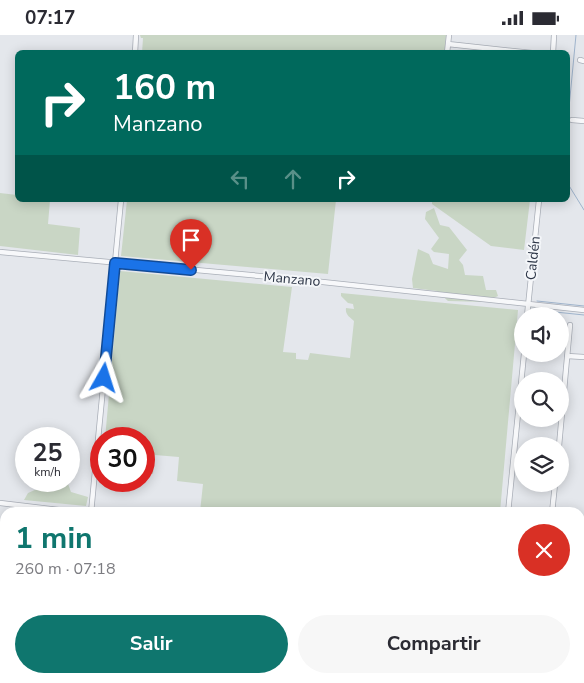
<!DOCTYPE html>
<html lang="es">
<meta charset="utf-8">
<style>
body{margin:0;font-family:"Nunito Sans",sans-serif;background:#f7f7f7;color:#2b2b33;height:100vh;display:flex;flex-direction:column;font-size:19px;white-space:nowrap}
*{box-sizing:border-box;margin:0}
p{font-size:16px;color:#7c7c81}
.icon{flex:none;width:28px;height:28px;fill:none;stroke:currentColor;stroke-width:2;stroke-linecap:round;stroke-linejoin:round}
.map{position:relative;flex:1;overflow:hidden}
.details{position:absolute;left:0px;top:472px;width:585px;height:176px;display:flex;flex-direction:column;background:#fff;border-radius:15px 15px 0 0;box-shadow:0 2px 12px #0003}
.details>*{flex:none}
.hud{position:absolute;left:15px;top:15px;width:555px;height:152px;border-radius:8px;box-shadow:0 2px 12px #0003;background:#00695c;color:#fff;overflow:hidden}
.controls{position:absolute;left:514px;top:272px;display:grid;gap:10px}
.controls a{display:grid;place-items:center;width:55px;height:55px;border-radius:50%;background:#fff;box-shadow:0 2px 12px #0003;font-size:25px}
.speed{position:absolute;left:15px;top:392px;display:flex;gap:10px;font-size:25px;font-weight:700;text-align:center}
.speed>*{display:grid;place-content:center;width:65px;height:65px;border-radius:50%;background:#fff;box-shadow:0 2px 12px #0003;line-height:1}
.speed small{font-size:12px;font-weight:400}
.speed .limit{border:8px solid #d22;background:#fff;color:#111}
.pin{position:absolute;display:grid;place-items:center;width:42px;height:42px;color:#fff;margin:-51px -21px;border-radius:50% 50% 50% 0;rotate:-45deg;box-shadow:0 0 5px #0007}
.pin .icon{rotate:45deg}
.me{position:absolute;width:55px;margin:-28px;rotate:6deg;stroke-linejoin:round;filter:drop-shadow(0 0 4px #0008)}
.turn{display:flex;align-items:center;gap:18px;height:105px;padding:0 15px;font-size:22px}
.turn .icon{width:65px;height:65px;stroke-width:2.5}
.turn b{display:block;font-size:35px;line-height:42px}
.lanes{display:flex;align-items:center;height:48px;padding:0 15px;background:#0003;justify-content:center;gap:25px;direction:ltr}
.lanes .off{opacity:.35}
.round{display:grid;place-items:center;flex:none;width:52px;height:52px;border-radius:26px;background:#f7f7f7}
.headline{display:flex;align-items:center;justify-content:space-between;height:85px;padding:0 15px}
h1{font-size:30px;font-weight:700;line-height:38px;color:#0f766e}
.cta{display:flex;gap:10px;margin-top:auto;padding:10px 15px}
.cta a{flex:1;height:58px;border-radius:30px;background:#0f766e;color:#fff;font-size:20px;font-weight:700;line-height:58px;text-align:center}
.cta a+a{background:#f7f7f7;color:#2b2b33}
.status{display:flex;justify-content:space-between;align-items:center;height:35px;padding:0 25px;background:#fff;direction:ltr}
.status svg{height:14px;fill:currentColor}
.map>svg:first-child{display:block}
.green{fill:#c9d6c5}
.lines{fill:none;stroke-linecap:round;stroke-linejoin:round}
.stream{stroke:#9fb4cc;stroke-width:1}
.street-casing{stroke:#a9aeb7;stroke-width:6}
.primary-casing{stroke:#a3abb8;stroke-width:9}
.street{stroke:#f7f8fa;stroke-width:4.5}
.primary{stroke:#fff;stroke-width:8}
.route-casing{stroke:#114b97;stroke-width:12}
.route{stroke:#1a73e8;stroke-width:9}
.labels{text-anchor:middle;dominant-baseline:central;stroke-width:4;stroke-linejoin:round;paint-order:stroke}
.street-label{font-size:14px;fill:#2b3445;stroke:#f4f6f9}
</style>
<div class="status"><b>07:17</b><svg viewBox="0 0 49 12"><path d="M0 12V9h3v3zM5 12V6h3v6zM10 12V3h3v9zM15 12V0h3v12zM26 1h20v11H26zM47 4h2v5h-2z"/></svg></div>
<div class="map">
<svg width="584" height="648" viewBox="0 0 584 648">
<rect width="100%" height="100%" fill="#e4e7ec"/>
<path class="green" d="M 140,0 L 446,0 L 445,17 L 142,18 L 143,3 L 141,3 Z
M 0,158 L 17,160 L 18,165 L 50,165 L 48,189 L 80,193 L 78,220 L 0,211 Z
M 127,165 L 336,165 L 328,239 L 121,221 Z
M 432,165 L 530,165 L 524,215 L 491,211 L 432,169 Z
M 434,173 L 440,190 L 449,192 L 467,215 L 459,225 L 463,230 L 465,240 L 483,241 L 486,255 L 496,255 L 498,261 L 485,267 L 448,266 L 437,256 L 413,253 L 412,244 L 418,214 L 429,219 L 433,229 L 448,234 L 449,219 L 434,217 L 431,214 L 439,203 L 425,184 L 426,177 Z
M 120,236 L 292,252 L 283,317 L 296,318 L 296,324 L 308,325 L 310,318 L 350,323 L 354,286 C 350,282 345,280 346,273 L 354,274 L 353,269 L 348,268 L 341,261 L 341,258 L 518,275 L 500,477 L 200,477 L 203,449 L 177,446 L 179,422 L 155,420 L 153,439 L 144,438 L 144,404 L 105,404 Z
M 55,446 L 67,446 L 71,457 L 88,462 L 86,471 L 24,465 L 28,458 Z
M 132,644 L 182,644 L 185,645 L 186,644 L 386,644 L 386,648 L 132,648 Z"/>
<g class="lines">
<path class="stream" d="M 568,83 L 576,0
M 568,149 L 584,175
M 537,266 L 584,271
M 536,275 L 584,280
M 0,597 L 5,597
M 580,629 L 584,630
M 496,644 L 497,644
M 507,644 L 548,648"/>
<defs>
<path id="street" d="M 448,9 L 532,18
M 135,18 L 136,0
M 447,18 L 449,0
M 553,18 L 554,0
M 580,25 L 584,26
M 572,85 L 584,86
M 0,217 L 304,245 L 584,275
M 527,281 L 539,165
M 567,321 L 584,322
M 559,411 L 570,290
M 0,468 L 84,478
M 91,478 L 121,165
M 169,478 L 169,475
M 508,478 L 524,319
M 552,478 L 555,449
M 580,555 L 584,555
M 580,559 L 584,559
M 0,561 L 5,562
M 0,613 L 5,613
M 7,648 L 8,644
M 74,648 L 74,644
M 491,648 L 491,644"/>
<path id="primary" d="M 0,586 L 5,586
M 580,643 L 584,644"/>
</defs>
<use href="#street" class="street-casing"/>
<use href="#primary" class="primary-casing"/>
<use href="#street" class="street"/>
<use href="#primary" class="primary"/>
</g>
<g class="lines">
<defs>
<path id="route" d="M 104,343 L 115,228 L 191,235"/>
</defs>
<use href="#route" class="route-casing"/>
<use href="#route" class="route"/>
</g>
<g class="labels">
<g class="street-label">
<text transform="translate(533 223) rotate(-84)">Caldén</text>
<text transform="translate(292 244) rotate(5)">Manzano</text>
</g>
</g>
</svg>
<div class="controls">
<a><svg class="icon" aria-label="sound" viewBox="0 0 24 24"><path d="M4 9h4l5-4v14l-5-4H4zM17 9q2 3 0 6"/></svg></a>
<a><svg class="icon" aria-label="search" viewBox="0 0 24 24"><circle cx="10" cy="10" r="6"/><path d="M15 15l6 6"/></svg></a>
<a><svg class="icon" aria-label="layers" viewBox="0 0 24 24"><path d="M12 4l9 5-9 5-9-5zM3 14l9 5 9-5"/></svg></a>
</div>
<div class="speed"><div>25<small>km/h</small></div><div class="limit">30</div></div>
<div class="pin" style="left:191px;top:235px;background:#d93025"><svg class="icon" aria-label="arrive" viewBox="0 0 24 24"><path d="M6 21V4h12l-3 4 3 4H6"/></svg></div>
<svg class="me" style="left:104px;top:343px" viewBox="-20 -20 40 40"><path d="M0-17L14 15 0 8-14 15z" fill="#1a73e8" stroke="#fff" stroke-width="4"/></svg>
<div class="hud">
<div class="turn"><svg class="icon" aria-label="right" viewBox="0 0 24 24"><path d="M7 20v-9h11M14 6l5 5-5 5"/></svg><div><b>160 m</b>Manzano</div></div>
<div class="lanes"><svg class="icon off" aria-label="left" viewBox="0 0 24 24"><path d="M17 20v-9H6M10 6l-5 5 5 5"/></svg><svg class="icon off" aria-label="ahead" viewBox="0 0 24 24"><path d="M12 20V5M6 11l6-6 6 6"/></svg><svg class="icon" aria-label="right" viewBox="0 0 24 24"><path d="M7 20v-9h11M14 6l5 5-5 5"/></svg></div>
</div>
<section class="details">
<div class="headline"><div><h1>1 min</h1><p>260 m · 07:18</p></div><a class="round" style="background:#d93025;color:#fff"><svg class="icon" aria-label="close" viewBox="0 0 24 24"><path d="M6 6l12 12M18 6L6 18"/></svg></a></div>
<div class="cta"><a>Salir</a><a>Compartir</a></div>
</section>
</div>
